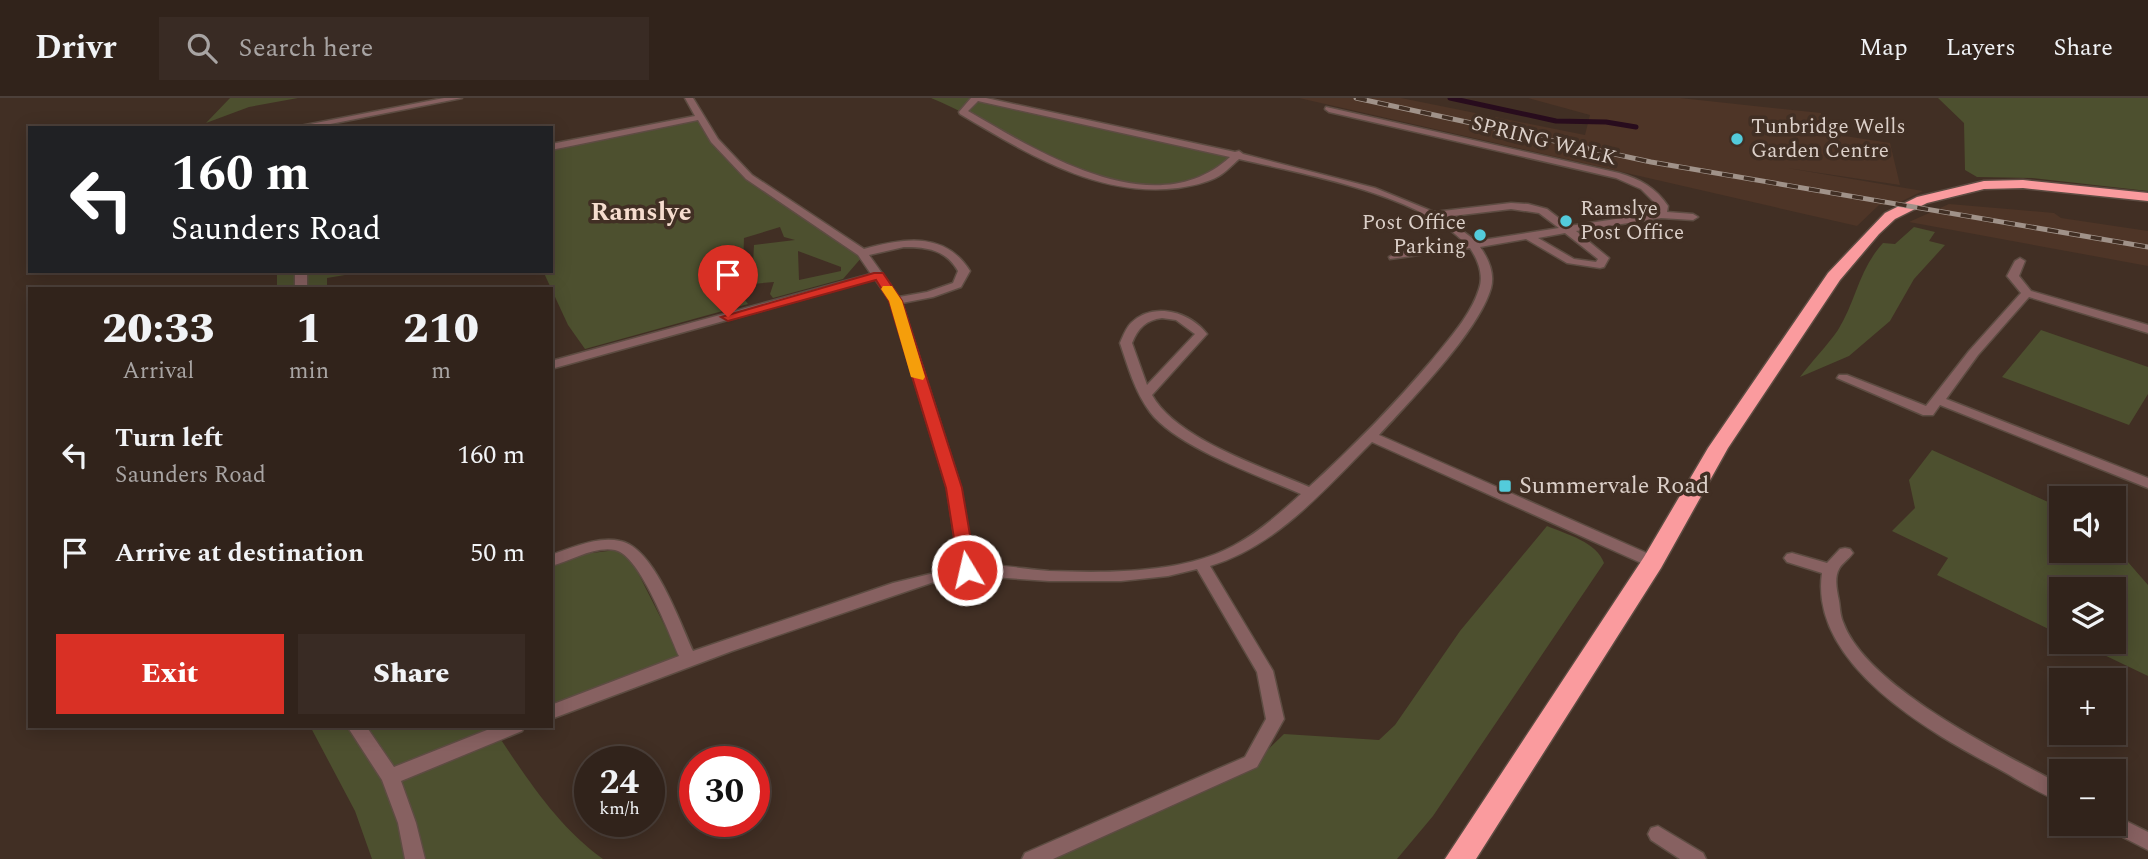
<!DOCTYPE html>
<meta charset="utf-8">
<style>
body{margin:0;font-family:Spectral,serif;background:#392b24;color:#f1f3f6;height:100vh;display:flex;flex-direction:column;font-size:26px;white-space:nowrap}
*{box-sizing:border-box;margin:0}
p{font-size:23px;color:#a8a4a3}
.icon{flex:none;width:38px;height:38px;fill:none;stroke:currentColor;stroke-width:2;stroke-linecap:round;stroke-linejoin:round}
.map{position:relative;flex:1;overflow:hidden}
.sheet{position:absolute;left:28px;top:189px;width:525px;height:441px;display:flex;flex-direction:column;background:#31231b;border-radius:0px;box-shadow:0 4px 18px #0003,0 0 0 2px #4c403a}
.sheet>*{flex:none}
.hud{position:absolute;left:28px;top:28px;width:525px;height:147px;border-radius:0px;box-shadow:0 4px 18px #0003,0 0 0 2px #4c403a;background:#202124;color:#fff;overflow:hidden}
.fabs{position:absolute;left:2049px;top:388px;display:grid;gap:14px}
.fabs a{display:grid;place-items:center;width:77px;height:77px;border-radius:0px;background:#31231b;box-shadow:0 4px 18px #0003,0 0 0 2px #4c403a;font-size:35px}
.speed{position:absolute;left:574px;top:648px;display:flex;gap:14px;font-size:35px;font-weight:700;text-align:center}
.speed>*{display:grid;place-content:center;width:91px;height:91px;border-radius:50%;background:#31231b;box-shadow:0 4px 18px #0003,0 0 0 2px #4c403a;line-height:1}
.speed small{font-size:18px;font-weight:400}
.speed .limit{border:10px solid #d22;background:#fff;color:#111}
.pin{position:absolute;display:grid;place-items:center;width:60px;height:60px;color:#fff;margin:-72px -30px;border-radius:50% 50% 50% 0;rotate:-45deg;box-shadow:0 0 7px #0007}
.pin .icon{rotate:45deg}
.me{position:absolute;width:77px;margin:-38px;rotate:351deg;stroke-linejoin:round;filter:drop-shadow(0 0 5px #0008)}
.turn{display:flex;align-items:center;gap:24px;height:147px;padding:0 28px;font-size:32px}
.turn .icon{width:91px;height:91px;stroke-width:2.5}
.turn b{display:block;font-size:49px;line-height:60px}
.eta{display:flex;justify-content:space-evenly;align-items:center;height:119px;text-align:center}
.eta b{font-size:42px;font-weight:800;line-height:49px}
.primary-button{display:flex;gap:14px;margin-top:auto;padding:14px 28px}
.primary-button a{flex:1;height:80px;border-radius:0px;background:#d93025;color:#fff;font-size:28px;font-weight:800;line-height:80px;text-align:center}
.primary-button a+a{background:#392b24;color:#f1f3f6}
ul{padding:0;list-style:none}
li{display:flex;align-items:center;gap:21px;height:98px;padding:0 28px}
li div{flex:1}
li b{display:block;font-size:26px}
li em{font-style:normal}
header{display:flex;align-items:center;gap:42px;box-sizing:border-box;height:98px;padding:0 35px;background:#31231b;border-bottom:2px solid #4c403a}
header strong{font-size:33px}
nav{display:flex;gap:38px;margin-inline-start:auto;font-size:24px}
.search{width:490px;height:63px;background:#392b24;display:flex;align-items:center;gap:18px;box-sizing:border-box;padding:0 24px;border-radius:0px;color:#a8a4a3;font-size:26px}
.map>svg:first-child{display:block}
.built{fill:#4e3527}
.green{fill:#4d502f;fill-rule:evenodd}
.lines{fill:none;stroke-linecap:round;stroke-linejoin:round}
.stream{stroke:#280c1d;stroke-width:5}
.street-casing{stroke:#5d4c42;stroke-width:3}
.highway-casing{stroke:#5d4c42;stroke-width:3}
.street{fill:#876161;fill-rule:evenodd}
.highway{fill:#fa9b9e;fill-rule:evenodd}
.rail-casing{stroke:#a09289;stroke-width:5}
.rail{stroke:#412f24;stroke-width:3.5;stroke-dasharray:11;stroke-linecap:butt}
.route{fill:#d93025;stroke:#8d1f18;stroke-width:2}
.slow{fill:#f59e0b}
.poi-dot{fill:#53cbdb;stroke:#412f24;stroke-width:2.5}
.labels{text-anchor:middle;dominant-baseline:central;stroke-width:7;stroke-linejoin:round;paint-order:stroke}
.far-poi-label{font-size:21px;fill:#dbcfc8;stroke:#412f24;text-anchor:start}
.far-street-label{font-size:21px;fill:#dbcfc8;stroke:#412f24}
.poi-label{font-size:24px;fill:#dbcfc8;stroke:#412f24;text-anchor:start}
.far-district-label{font-size:26px;font-weight:bold;fill:#f6ddcf;stroke:#412f24}
</style>
<header>
<strong>Drivr</strong>
<div class="search"><svg class="icon" aria-label="search" viewBox="0 0 24 24"><circle cx="10" cy="10" r="6"/><path d="M15 15l6 6"/></svg>Search here</div>
<nav><a>Map</a><a>Layers</a><a>Share</a></nav>
</header>
<div class="map">
<svg width="2148" height="761" viewBox="0 0 2148 761">
<rect width="100%" height="100%" fill="#412f24"/>
<path class="built" d="M 1299,0 L 1401,0 L 1585,37 L 1590,17 L 1528,0 L 1680,0 L 1821,15 L 1825,35 L 1890,45 L 1900,87 L 1787,70 L 1923,93 L 1894,107 L 1879,107 L 1857,128 Z
M 1949,106 L 2054,115 L 2061,120 L 2148,133 L 2148,168 L 1909,124 Z"/>
<path class="green" d="M 230,0 L 298,0 L 249,9 L 206,25 Z
M 931,0 L 973,0 L 1236,56 C 1228,63 1220,72 1211,76 C 1113,119 1017,35 931,0 Z
M 1938,0 L 2148,0 L 2148,93 L 2032,80 L 1977,79 L 1965,72 L 1964,25 Z
M 700,19 L 748,79 L 862,159 L 843,181 L 773,200 L 770,196 L 774,184 L 752,186 L 754,147 L 795,142 L 784,139 L 780,129 L 744,140 L 742,198 L 748,206 L 585,251 L 568,227 L 543,173 L 551,173 L 551,53 ZM 798,153 L 841,169 L 841,173 L 799,182 Z
M 1914,129 L 1935,134 L 1929,143 L 1945,147 L 1914,181 L 1890,223 L 1849,258 L 1800,279 C 1812,263 1827,248 1838,232 C 1856,203 1859,171 1883,145 L 1895,146 Z
M 277,173 L 369,173 L 327,180 L 327,191 L 277,191 Z
M 2041,232 L 2148,269 L 2148,296 L 2129,327 L 2002,279 Z
M 1932,352 L 2057,408 L 2061,413 L 2062,453 L 2114,453 L 2114,448 L 2148,487 L 2148,578 L 2077,544 L 2114,544 L 2114,492 L 2062,492 L 2061,537 L 1937,477 L 1948,460 L 1892,433 L 1915,410 L 1909,382 Z
M 1547,428 C 1566,436 1597,444 1604,465 L 1433,718 L 1397,761 L 1042,761 L 1252,667 L 1284,636 L 1379,642 L 1395,627 L 1460,533 Z
M 616,452 L 631,461 L 680,558 L 551,610 L 551,467 L 584,456 Z
M 310,628 L 505,628 L 495,633 C 527,680 556,727 603,761 L 372,761 L 355,713 Z"/>
<g class="lines">
<path class="stream" d="M 1450,0 L 1556,23 L 1606,24 L 1636,29"/>
<defs>
<path id="street" d="M 444,0 L 462,0 L 310,30 L 290,30 Z
M 685,0 L 693,0 L 718,41 L 752,77 L 864,151 C 903,140 945,133 970,173 L 961,189 L 933,199 L 902,205 L 961,390 L 974,467 C 999,466 1024,471 1049,473 C 1105,475 1182,476 1233,448 C 1258,435 1280,415 1301,396 C 1260,378 1176,349 1150,314 C 1135,294 1128,269 1120,245 C 1123,238 1126,230 1131,225 C 1154,203 1190,214 1207,236 L 1152,297 C 1176,341 1263,369 1309,389 C 1353,349 1394,307 1432,262 C 1449,241 1471,217 1479,191 C 1484,177 1478,162 1470,150 L 1390,161 L 1389,159 L 1394,156 L 1465,145 C 1418,96 1304,76 1239,61 C 1232,67 1226,74 1219,78 C 1207,85 1191,88 1178,90 C 1097,100 1027,55 960,16 L 959,14 L 971,0 L 986,0 L 1235,54 L 1239,53 L 1243,56 L 1375,90 L 1434,114 L 1511,105 L 1528,106 L 1547,111 L 1569,128 L 1656,115 L 1658,108 L 1641,91 L 1616,80 L 1329,14 L 1325,11 L 1326,9 L 1619,75 C 1640,81 1656,90 1668,108 L 1667,114 L 1693,116 L 1698,119 L 1693,122 L 1661,120 L 1576,133 L 1609,160 L 1604,169 L 1600,170 L 1567,165 L 1526,141 L 1480,149 C 1488,160 1495,175 1491,190 C 1479,233 1411,302 1379,337 L 1658,460 L 1661,464 L 1658,468 L 1648,468 L 1372,344 C 1325,391 1276,449 1210,468 L 1273,573 L 1284,621 L 1257,669 L 1053,761 L 1022,761 L 1025,755 L 1245,659 L 1266,621 L 1257,574 L 1197,471 L 1168,478 L 1121,483 L 1049,483 L 977,478 L 934,484 L 732,553 L 551,621 L 551,607 L 679,558 C 669,536 640,457 615,452 C 594,448 571,463 551,468 L 551,457 C 572,450 597,438 620,443 C 654,449 680,525 693,553 L 893,485 L 959,469 L 947,390 L 890,203 L 875,181 L 551,271 L 551,263 L 871,176 L 858,157 L 746,81 L 711,44 L 698,22 L 551,52 L 551,46 L 695,18 ZM 978,3 L 1230,59 C 1155,128 1039,54 968,13 ZM 1511,111 L 1539,115 L 1559,130 L 1476,143 L 1444,119 ZM 1565,135 L 1598,161 L 1596,164 L 1574,161 L 1538,140 ZM 904,149 C 928,149 946,152 958,173 L 953,185 L 927,194 L 899,199 L 869,157 ZM 1162,220 L 1176,222 L 1195,236 L 1147,287 L 1132,245 C 1138,230 1146,222 1162,220 Z
M 2020,160 L 2025,163 L 2019,178 L 2031,193 L 2148,227 L 2148,235 L 2029,199 L 1978,257 L 1946,301 L 2148,380 L 2148,390 L 1940,307 L 1933,317 L 1923,317 L 1837,280 L 1839,277 L 1847,277 L 1926,308 L 1969,253 L 2021,195 L 2007,178 L 2015,163 Z
M 295,173 L 307,173 L 307,191 L 295,191 Z
M 1845,450 L 1850,451 L 1853,455 C 1849,461 1842,465 1839,471 C 1834,480 1837,493 1839,503 C 1840,509 1840,517 1843,524 C 1866,589 2002,655 2062,687 L 2062,704 C 2040,696 2019,682 1999,671 C 1931,635 1809,567 1822,475 L 1787,464 L 1784,460 L 1787,456 L 1792,455 L 1827,465 L 1840,451 Z
M 347,628 L 366,628 L 394,669 L 497,628 L 525,628 L 522,633 L 401,683 L 416,725 L 425,761 L 405,761 L 398,725 L 382,682 Z
M 2114,717 L 2148,734 L 2148,752 L 2107,731 L 2105,726 L 2114,726 Z
M 1658,728 L 1703,755 L 1706,761 L 1680,761 L 1651,742 L 1648,736 L 1651,730 Z"/>
<path id="highway" d="M 2023,82 L 2148,95 L 2148,103 L 2023,90 L 1984,91 L 1927,105 L 1895,121 L 1879,136 L 1840,182 L 1728,350 L 1661,470 L 1476,761 L 1445,761 L 1644,459 L 1708,350 L 1828,175 L 1885,115 L 1917,99 L 1984,83 Z"/>
</defs>
<use href="#street" class="street-casing"/>
<use href="#highway" class="highway-casing"/>
<use href="#street" class="street"/>
<use href="#highway" class="highway"/>
<defs>
<path id="rail" d="M 1356,0 L 1651,64 L 2148,149"/>
</defs>
<use href="#rail" class="rail-casing"/>
<use href="#rail" class="rail"/>
</g>
<path class="route" d="M 874,175 L 883,175 L 902,203 L 962,390 L 976,472 L 974,477 L 961,477 L 959,472 L 946,390 L 889,203 L 876,182 L 728,223 L 721,219 Z"/>
<path class="slow" d="M 883,188 L 892,188 L 902,203 L 925,279 L 923,282 L 911,279 L 889,203 L 881,191 Z"/>
<g class="poi-dot">
<circle cx="1737" cy="41" r="7"/>
<circle cx="1566" cy="123" r="7"/>
<circle cx="1480" cy="137" r="7"/>
<rect x="1498" y="381" width="14" height="14" rx="3.5"/>
</g>
<g class="labels">
<g class="far-poi-label">
<text x="1751" y="29">Tunbridge Wells<tspan x="1751" dy="24">Garden Centre</tspan></text>
<text x="1580" y="111">Ramslye<tspan x="1580" dy="24">Post Office</tspan></text>
<text x="1466" y="125" text-anchor="end">Post Office<tspan x="1466" dy="24">Parking</tspan></text>
</g>
<g class="far-street-label">
<text transform="translate(1544 43) rotate(14)">SPRING WALK</text>
</g>
<g class="poi-label">
<text x="1519" y="388">Summervale Road</text>
</g>
<g class="far-district-label">
<text x="641" y="114">Ramslye</text>
</g>
</g>
</svg>
<div class="fabs">
<a><svg class="icon" aria-label="sound" viewBox="0 0 24 24"><path d="M4 9h4l5-4v14l-5-4H4zM17 9q2 3 0 6"/></svg></a>
<a><svg class="icon" aria-label="layers" viewBox="0 0 24 24"><path d="M12 4l9 5-9 5-9-5zM3 14l9 5 9-5"/></svg></a>
<a>+</a>
<a>−</a>
</div>
<div class="speed"><div>24<small>km/h</small></div><div class="limit">30</div></div>
<div class="pin" style="left:728px;top:219px;background:#d93025"><svg class="icon" aria-label="arrive" viewBox="0 0 24 24"><path d="M6 21V4h12l-3 4 3 4H6"/></svg></div>
<svg class="me" style="left:967px;top:472px" viewBox="-20 -20 40 40"><circle r="17" fill="#d93025" stroke="#fff" stroke-width="3"/><path d="M0-11L8 9 0 5-8 9z" fill="#fff"/></svg>
<div class="hud">
<div class="turn"><svg class="icon" aria-label="left" viewBox="0 0 24 24"><path d="M17 20v-9H6M10 6l-5 5 5 5"/></svg><div><b>160 m</b>Saunders Road</div></div>
</div>
<section class="sheet">
<div class="eta">
<div><b>20:33</b><p>Arrival</p></div>
<div><b>1</b><p>min</p></div>
<div><b>210</b><p>m</p></div>
</div>
<ul>
<li><svg class="icon" aria-label="left" viewBox="0 0 24 24"><path d="M17 20v-9H6M10 6l-5 5 5 5"/></svg><div><b>Turn left</b><p>Saunders Road</p></div><em>160 m</em></li>
<li><svg class="icon" aria-label="arrive" viewBox="0 0 24 24"><path d="M6 21V4h12l-3 4 3 4H6"/></svg><div><b>Arrive at destination</b></div><em>50 m</em></li>
</ul>
<div class="primary-button"><a>Exit</a><a>Share</a></div>
</section>
</div>
